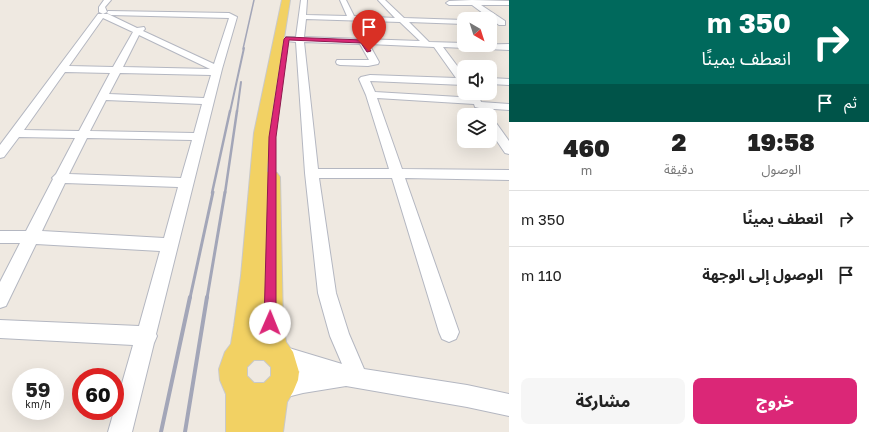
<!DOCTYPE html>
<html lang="ar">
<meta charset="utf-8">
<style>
body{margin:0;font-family:"Golos Text","Noto Sans Arabic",sans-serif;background:#f6f6f6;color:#222;direction:rtl;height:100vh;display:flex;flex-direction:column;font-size:15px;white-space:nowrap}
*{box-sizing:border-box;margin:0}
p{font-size:13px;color:#767676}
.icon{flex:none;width:22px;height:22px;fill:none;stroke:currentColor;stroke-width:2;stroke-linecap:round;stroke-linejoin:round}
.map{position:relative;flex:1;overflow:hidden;direction:ltr}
.drawer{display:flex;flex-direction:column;background:#fff;width:360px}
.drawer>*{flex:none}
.banner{background:#00695c;color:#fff;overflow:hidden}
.needle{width:26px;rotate:141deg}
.controls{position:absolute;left:457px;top:12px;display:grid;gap:8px}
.controls a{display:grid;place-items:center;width:40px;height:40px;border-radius:8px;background:#fff;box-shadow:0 4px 16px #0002;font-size:20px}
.speed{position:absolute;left:12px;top:368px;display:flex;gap:8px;font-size:20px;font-weight:700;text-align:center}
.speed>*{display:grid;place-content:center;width:52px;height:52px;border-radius:50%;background:#fff;box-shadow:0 4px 16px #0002;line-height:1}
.speed small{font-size:10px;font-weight:400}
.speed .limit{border:6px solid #d22;background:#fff;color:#111}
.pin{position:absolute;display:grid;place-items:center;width:34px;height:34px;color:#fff;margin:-41px -17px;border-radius:50% 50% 50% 0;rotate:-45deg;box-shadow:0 0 4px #0007}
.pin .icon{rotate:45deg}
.me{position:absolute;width:44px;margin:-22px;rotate:1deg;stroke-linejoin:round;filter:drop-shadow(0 0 3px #0008)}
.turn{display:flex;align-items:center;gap:14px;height:84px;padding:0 12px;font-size:18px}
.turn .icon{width:52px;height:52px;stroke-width:2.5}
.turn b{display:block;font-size:28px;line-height:34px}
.then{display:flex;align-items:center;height:38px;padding:0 12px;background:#0003;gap:8px;font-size:15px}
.eta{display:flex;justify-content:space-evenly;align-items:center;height:68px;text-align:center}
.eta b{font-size:24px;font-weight:800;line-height:28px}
.action{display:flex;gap:8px;margin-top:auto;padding:8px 12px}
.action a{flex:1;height:46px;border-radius:8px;background:#db2777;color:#fff;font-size:16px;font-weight:800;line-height:46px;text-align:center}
.action a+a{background:#f6f6f6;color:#222}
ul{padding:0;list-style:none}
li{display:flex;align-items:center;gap:12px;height:56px;padding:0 12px;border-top:1px solid #e0e0e0}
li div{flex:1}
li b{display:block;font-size:15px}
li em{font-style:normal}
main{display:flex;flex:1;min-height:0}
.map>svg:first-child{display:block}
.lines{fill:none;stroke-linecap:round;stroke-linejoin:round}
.minor-casing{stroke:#b4b7c1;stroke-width:2}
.major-casing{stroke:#c9c9c9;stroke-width:2}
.minor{fill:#fff;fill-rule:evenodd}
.major{fill:#f2d163;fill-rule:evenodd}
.rail-far4{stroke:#a3a6b8;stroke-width:1.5}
.rail-far3{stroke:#a3a6b8;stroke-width:2}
.rail-far2{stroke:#a3a6b8;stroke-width:2.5}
.rail-far1{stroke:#a3a6b8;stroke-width:3}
.rail{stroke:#a3a6b8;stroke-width:4}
.route{fill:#db2777;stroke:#8e194d}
</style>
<main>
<section class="drawer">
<div class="banner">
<div class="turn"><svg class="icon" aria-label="right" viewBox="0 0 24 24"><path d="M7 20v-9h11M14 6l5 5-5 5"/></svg><div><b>350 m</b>انعطف يمينًا</div></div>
<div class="then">ثم<svg class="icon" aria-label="arrive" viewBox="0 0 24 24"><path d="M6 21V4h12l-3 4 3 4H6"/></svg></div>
</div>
<div class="eta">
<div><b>19:58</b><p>الوصول</p></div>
<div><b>2</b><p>دقيقة</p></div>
<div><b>460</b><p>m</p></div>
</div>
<ul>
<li><svg class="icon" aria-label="right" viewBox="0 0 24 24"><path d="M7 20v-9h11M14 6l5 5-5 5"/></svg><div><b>انعطف يمينًا</b></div><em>350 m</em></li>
<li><svg class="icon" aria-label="arrive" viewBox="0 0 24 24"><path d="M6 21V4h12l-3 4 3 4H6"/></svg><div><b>الوصول إلى الوجهة</b></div><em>110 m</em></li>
</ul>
<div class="action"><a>خروج</a><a>مشاركة</a></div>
</section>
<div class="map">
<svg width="509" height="432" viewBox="0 0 509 432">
<rect width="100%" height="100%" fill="#efe9e1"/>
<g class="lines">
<defs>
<path id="minor" d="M 104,0 L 111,0 L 105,7 L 107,12 L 103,14 L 99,12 L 99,7 Z
M 301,0 L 307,0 L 306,15 L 347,16 L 340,0 L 346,0 L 354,16 L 395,18 L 378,0 L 385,0 L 404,18 L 464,20 L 464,24 L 409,22 L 429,42 L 464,43 L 464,45 L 509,44 L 509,50 L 443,47 L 464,75 L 464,85 L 370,81 L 375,92 L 476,98 L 480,99 L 481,102 L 509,104 L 509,110 L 479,108 L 475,107 L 474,104 L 377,98 L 402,169 L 509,170 L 509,180 L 405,178 L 459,332 L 456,339 L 449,342 L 442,339 L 439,332 L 392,178 L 319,178 L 336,293 L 349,334 L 364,369 L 467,385 L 509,394 L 509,416 L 467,407 L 346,386 L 303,393 L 279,399 L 271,396 L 268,388 L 271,380 L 300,372 L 272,362 L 269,355 L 272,348 L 279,345 L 342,364 L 330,336 L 318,293 L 305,173 L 296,42 L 286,41 L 282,39 L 286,37 L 296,37 ZM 306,19 L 400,22 L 420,41 L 304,37 ZM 304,42 L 360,44 L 369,60 L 337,60 L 336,62 L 337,64 L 340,65 L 368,66 L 378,64 L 379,62 L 369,44 L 434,47 L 456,78 L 370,75 L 361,77 L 359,79 L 366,95 L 389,169 L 318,169 Z
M 472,0 L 509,1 L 509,5 L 481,5 L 505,21 L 505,25 L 499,25 L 472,5 L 449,5 L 446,3 L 449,1 Z
M 108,11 L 229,13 L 237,17 L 222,69 L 156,334 L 157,336 L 154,343 L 132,432 L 108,432 L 133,345 L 0,338 L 0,320 L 139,326 L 160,251 L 36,244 L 6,306 L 0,308 L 0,282 L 20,243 L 0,243 L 0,231 L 26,231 L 53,179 L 52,178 L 56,174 L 75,138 L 19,137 L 4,157 L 0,158 L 0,145 L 98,14 L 108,14 L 137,28 L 144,27 L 145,29 L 143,31 L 214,64 L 229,18 L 111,15 L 107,13 ZM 103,18 L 133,32 L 113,67 L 69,66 ZM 139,35 L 210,69 L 123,67 ZM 65,72 L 110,73 L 79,131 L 24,130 ZM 120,73 L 211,75 L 204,98 L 109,94 ZM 106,100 L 202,104 L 194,133 L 90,131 ZM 87,138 L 192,140 L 181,178 L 69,174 ZM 65,183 L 178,187 L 164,238 L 42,231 Z
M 490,78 L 509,79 L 509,85 L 490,84 Z
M 490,119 L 494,120 L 509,141 L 509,154 L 505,153 L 490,131 Z"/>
<path id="major" d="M 282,0 L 290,0 L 272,114 L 267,172 L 271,171 L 277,173 L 280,177 L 283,323 L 286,342 L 293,352 L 299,372 L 298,380 L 293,392 L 287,402 L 283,432 L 226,432 L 226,394 L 220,380 L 219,369 L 225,352 L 231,344 L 234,326 L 241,276 L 254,133 ZM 254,360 L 264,360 L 271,367 L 271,376 L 264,383 L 254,383 L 247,376 L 247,367 Z"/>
</defs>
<use href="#minor" class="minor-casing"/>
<use href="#major" class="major-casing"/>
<use href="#minor" class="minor"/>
<use href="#major" class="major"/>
<path class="rail-far4" d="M 243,49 L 254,0"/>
<path class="rail-far3" d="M 230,112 L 244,48
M 237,112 L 241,82"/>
<path class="rail-far2" d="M 212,193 L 230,111
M 225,193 L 237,111"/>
<path class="rail-far1" d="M 190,298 L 213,192
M 207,298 L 225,192"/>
<path class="rail" d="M 161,432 L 190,297
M 185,432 L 207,297"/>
</g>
<path class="route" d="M 286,37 L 363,40 L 371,51 L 367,52 L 361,43 L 289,40 L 276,137 L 276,323 L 274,327 L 270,329 L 266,327 L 264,323 L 269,137 L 284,39 Z"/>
</svg>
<div class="controls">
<a><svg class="needle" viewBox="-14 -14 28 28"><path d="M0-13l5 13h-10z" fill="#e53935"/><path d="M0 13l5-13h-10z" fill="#767676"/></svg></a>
<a><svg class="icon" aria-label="sound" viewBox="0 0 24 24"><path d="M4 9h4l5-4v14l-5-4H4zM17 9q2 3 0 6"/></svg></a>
<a><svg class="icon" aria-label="layers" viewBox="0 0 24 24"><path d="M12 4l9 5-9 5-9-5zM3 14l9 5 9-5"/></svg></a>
</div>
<div class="speed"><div>59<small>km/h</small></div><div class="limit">60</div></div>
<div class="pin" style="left:369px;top:51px;background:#d93025"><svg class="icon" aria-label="arrive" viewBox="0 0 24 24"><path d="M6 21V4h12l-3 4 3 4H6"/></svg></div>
<svg class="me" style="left:270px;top:323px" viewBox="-20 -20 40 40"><circle r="19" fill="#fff"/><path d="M0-13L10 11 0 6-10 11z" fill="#db2777"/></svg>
</div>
</main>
